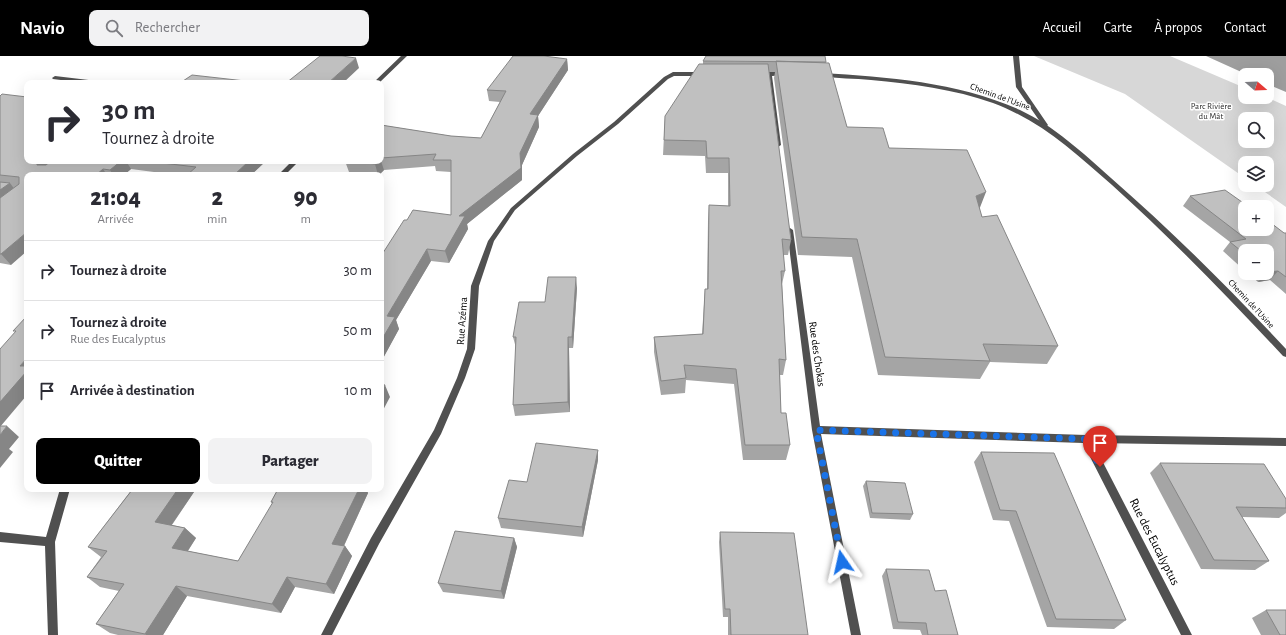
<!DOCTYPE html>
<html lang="fr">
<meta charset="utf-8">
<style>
body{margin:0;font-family:"Alegreya Sans",sans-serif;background:#f2f2f3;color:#2b2b33;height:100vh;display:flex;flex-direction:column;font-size:15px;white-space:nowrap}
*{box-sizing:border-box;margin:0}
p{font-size:13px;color:#7c7c81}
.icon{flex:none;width:22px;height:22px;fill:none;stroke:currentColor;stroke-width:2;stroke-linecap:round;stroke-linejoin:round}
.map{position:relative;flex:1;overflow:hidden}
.details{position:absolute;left:24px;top:116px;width:360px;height:320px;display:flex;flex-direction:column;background:#fff;border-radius:8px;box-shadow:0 4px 16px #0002}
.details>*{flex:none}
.top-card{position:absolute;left:24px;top:24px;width:360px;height:84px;border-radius:8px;box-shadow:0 4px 16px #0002;background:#fff;color:#2b2b33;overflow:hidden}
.needle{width:26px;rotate:109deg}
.tools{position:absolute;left:1238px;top:12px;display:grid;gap:8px}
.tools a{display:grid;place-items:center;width:36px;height:36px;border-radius:8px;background:#fff;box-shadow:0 4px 16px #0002;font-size:20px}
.pin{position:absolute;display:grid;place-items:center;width:34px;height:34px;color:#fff;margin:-41px -17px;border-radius:50% 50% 50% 0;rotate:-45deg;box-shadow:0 0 4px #0007}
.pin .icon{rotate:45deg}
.me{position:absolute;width:44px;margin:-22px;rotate:349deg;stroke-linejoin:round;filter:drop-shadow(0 0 3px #0008)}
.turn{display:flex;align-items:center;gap:14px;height:84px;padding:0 12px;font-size:18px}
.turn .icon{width:52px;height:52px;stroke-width:2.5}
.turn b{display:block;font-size:28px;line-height:34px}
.eta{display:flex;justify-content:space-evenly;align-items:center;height:68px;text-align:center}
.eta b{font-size:24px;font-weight:800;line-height:28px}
.primary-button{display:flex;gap:8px;margin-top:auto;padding:8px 12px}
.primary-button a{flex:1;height:46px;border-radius:8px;background:#000;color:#fff;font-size:16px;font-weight:800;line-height:46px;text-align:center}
.primary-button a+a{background:#f2f2f3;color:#2b2b33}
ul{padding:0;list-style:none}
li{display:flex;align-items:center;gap:12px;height:60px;padding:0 12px;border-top:1px solid #e1e1e2}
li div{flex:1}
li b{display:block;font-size:15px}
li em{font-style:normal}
header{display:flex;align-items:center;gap:24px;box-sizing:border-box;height:56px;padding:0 20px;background:#000;color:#fff}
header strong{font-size:19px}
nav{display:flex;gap:22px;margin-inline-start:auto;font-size:14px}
.search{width:280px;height:36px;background:#f2f2f3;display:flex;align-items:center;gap:10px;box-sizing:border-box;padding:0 14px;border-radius:8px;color:#7c7c81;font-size:15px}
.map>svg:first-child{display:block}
.green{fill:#d7d7d7;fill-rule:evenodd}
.water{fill:#9e9e9e}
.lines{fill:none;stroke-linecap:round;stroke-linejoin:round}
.lane{fill:#505050;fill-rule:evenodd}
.street{fill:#505050;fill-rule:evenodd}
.wall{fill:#a5a5a5}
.shaded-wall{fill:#868686}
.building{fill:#c0c0c0;stroke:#868686}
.route{stroke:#1a73e8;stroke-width:7;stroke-dasharray:0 12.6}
.labels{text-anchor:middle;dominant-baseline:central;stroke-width:3;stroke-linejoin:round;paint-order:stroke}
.far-street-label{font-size:9px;fill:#000;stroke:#fff}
.far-park-label{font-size:9px;fill:#2e2e2e;stroke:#fff}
.street-label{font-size:11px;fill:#000;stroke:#fff}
.near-street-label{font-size:13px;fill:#000;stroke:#fff}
</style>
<header>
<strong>Navio</strong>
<div class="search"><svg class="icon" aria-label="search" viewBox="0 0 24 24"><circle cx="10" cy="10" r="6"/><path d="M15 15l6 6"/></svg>Rechercher</div>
<nav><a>Accueil</a><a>Carte</a><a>À propos</a><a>Contact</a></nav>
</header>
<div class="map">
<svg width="1286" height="579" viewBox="0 0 1286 579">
<rect width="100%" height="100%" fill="#fff"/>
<path class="green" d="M 1034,0 L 1170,0 L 1245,32 L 1245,41 L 1266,41 L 1286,50 L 1286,151 L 1255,129 L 1267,129 L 1267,107 L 1245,107 L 1245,122 L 1125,38 ZM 1245,63 L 1267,63 L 1267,85 L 1245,85 Z"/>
<path class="water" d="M 1206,0 L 1286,0 L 1286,36 L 1267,28 L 1267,19 L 1248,19 Z"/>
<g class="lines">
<path class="lane" d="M 1013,0 L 1019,0 L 1022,31 L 1048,69 L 1047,70 L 1043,70 L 1016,31 Z"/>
<path class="street" d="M 401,0 L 407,0 L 379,27 L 373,27 Z
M 673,16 L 702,16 L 705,18 L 702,20 L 674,20 L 668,23 L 618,68 L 577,100 L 515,154 L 494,185 L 479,230 L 475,293 L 465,322 L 441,378 L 379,488 L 332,579 L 321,579 L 371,482 L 434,374 L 457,322 L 467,293 L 471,230 L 488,185 L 511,152 L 573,98 L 614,66 L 664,21 Z
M 784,16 L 787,18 L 786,19 L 772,20 L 781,89 L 778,91 L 775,89 L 767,20 L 758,20 L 755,18 L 758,16 Z
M 822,17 C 888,21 958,26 1020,54 C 1054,70 1083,97 1111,122 C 1173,176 1230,233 1286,293 L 1286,301 L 1283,300 C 1228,241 1172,183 1112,129 C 1074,96 1041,65 993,47 C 954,33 912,28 871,24 C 855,22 837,23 820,20 L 819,19 Z
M 55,20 L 97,25 L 100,27 L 84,27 L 53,23 L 52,22 Z
M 292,105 L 299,105 L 285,119 L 278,119 Z
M 788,172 L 790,172 L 793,174 L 820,370 L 1086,379 L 1286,382 L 1286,390 L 1093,387 L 1192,579 L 1181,579 L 1083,387 L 821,378 L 861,579 L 851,579 L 812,374 L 787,174 Z
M 60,433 L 70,433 L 55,486 L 58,579 L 48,579 L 45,490 L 0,486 L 0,476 L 46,481 Z"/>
</g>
<path class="wall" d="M 567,3 L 568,14 L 538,60 L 539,71 L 522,109 L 522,124 L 467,168 L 468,173 L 449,207 L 431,205 L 396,264 L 399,273 L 381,306 L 407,164 L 451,159 L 451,116 L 436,115 L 435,110 L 384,114 L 379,119 L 373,119 L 349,116 L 345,105 L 381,105 L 381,69 L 451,80 L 481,82 L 500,46 L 489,45 L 487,34 Z
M 703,5 L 826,6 L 847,71 L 889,92 L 979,152 L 982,161 L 1058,290 L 1047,308 L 990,306 L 980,323 L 878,319 L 852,201 L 798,199 L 774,22 L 775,16 L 769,16 L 791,184 L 788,199 L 783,199 L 785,215 L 782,228 L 786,304 L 783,319 L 780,319 L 781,357 L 790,389 L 786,404 L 743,404 L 734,328 L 686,324 L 685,337 L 661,339 L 654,296 L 654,281 L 702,278 L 705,233 L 707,233 L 708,164 L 709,149 L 728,150 L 728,117 L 706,117 L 705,100 L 663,99 L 665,60 L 703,8 Z
M 0,40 L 27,105 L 266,105 L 251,119 L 177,119 L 131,113 L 124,119 L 27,119 L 11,209 L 0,207 Z
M 1190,140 L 1284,177 L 1286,177 L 1286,238 L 1270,224 L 1258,226 L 1248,217 L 1267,217 L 1245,195 L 1245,215 L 1223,195 L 1230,186 L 1183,150 Z
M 577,232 L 573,292 L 569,292 L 570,356 L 515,360 L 513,349 L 516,292 L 513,281 L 545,246 Z
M 598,394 L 598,404 L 583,481 L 501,472 L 498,462 L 527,426 Z
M 981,396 L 1126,564 L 1114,573 L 1047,571 L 1009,465 L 993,464 L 974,406 Z
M 1160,407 L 1286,443 L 1286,457 L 1279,462 L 1242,461 L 1269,505 L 1255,514 L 1201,513 L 1150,417 Z
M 866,425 L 913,458 L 910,464 L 870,462 L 863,430 Z
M 127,433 L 196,433 L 172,469 L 185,472 L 196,482 L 188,495 L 238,505 L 273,448 L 271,446 L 278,433 L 366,433 L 368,437 L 344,490 L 345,490 L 352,500 L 334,538 L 295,531 L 281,557 L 187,540 L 163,579 L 118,579 L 110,577 L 96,568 L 119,535 L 100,531 L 87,521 L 101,501 L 88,491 L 130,436 Z
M 720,476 L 808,579 L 728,579 L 728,561 L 723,561 L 719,486 Z
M 514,482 L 517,491 L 504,543 L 443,536 L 438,527 Z
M 886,513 L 935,535 L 958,579 L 922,579 L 920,574 L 893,573 L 882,520 Z
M 1266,554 L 1286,579 L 1261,579 L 1252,562 Z"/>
<path class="shaded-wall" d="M 356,2 L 359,12 L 343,27 L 328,27 Z
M 567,3 L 568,14 L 538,60 L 539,71 L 522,109 L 522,124 L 467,168 L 468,173 L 449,207 L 445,195 L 459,160 L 520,97 L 530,58 Z
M 40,105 L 61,105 L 45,118 L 37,109 L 37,107 Z
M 121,105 L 126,105 L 131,113 L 124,119 L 113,119 L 110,114 Z
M 249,105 L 266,105 L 251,119 L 234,119 Z
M 377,105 L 381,105 L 384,114 L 379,119 L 378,119 L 375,108 Z
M 103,113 L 107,119 L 96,119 Z
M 10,127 L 18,138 L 0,151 L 0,134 Z
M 986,136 L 979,154 L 976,140 Z
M 27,176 L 27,195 L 11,209 L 1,198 Z
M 427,193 L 431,205 L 396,264 L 399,273 L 381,306 L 381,285 L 387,260 Z
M 1278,215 L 1270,224 L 1258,226 L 1267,216 Z
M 576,221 L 577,232 L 573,292 L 572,281 Z
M 568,281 L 569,292 L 570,356 L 568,346 Z
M 27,302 L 27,339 L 0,371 L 0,346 L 20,310 Z
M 385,329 L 390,341 L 381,358 L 381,336 Z
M 7,370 L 19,381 L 9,393 L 13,396 L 0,412 L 0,379 Z
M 598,394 L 598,404 L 583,481 L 582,471 Z
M 178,433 L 196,433 L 166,477 L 155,466 Z
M 359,433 L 366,433 L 368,437 L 340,498 L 332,488 Z
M 185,472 L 196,482 L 183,502 L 172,492 Z
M 514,482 L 517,491 L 504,543 L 501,535 Z
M 345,490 L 352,500 L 334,538 L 326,528 Z
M 287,521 L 295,531 L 281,557 L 272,548 Z
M 176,530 L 187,540 L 163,579 L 146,579 L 145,578 Z"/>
<path class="building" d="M 320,0 L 342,0 L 356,2 L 328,27 L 286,27 Z
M 513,0 L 544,0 L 567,3 L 530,58 L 538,59 L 520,97 L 521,112 L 459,160 L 465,160 L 445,195 L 427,193 L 387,260 L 395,261 L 381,285 L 381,200 L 404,164 L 407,164 L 413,154 L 451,159 L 451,104 L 433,104 L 436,98 L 381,102 L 381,69 L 451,80 L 481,82 L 506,35 L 487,34 Z
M 706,0 L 825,0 L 826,6 L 703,5 Z
M 776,5 L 829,7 L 847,71 L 883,72 L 889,92 L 967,94 L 986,136 L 976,140 L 982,161 L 997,159 L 1058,290 L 983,288 L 990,305 L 885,301 L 857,183 L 802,181 Z
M 699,8 L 768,8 L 791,184 L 782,183 L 785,215 L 781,215 L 786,304 L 779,303 L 781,357 L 786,357 L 790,389 L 745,389 L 736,313 L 684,309 L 686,322 L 661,325 L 654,281 L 703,278 L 705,233 L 708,233 L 709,149 L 730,150 L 729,102 L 707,102 L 706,85 L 664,84 L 665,60 Z
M 192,19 L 263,27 L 180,27 Z
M 2,38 L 27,41 L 27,105 L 40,105 L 37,107 L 37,109 L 46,109 L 51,105 L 121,105 L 110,114 L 103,113 L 96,119 L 27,119 L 27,176 L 1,198 L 0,198 L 0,142 L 19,128 L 19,121 L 0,119 L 0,40 Z
M 145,105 L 249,105 L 234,119 L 187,119 L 196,111 Z
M 353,105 L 377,105 L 375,108 Z
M 0,126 L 10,127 L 0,134 Z
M 1225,134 L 1249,151 L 1245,151 L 1245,173 L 1267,173 L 1267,164 L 1284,177 L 1286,177 L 1286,221 L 1278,215 L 1267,216 L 1267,195 L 1245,195 L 1245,198 L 1230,186 L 1246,183 L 1190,140 Z
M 548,221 L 576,221 L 572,281 L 568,281 L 568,346 L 513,349 L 516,281 L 513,281 L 519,246 L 545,246 Z
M 27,260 L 27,302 L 20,310 L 27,310 L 27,315 L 0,346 L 0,293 L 16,275 L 13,275 Z
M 381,328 L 385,329 L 381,336 Z
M 0,370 L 7,370 L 0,379 Z
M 536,387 L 598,394 L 582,471 L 498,462 L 509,424 L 527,426 Z
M 981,396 L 1054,397 L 1126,564 L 1056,563 L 1016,455 L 1000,454 Z
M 1160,407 L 1264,408 L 1286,443 L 1286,452 L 1236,451 L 1269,505 L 1214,504 Z
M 866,425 L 905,427 L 913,458 L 872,457 Z
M 127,433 L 178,433 L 155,466 L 185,472 L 172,492 L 238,505 L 273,446 L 271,446 L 278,433 L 359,433 L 332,488 L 345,490 L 326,528 L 287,521 L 272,548 L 176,530 L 145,578 L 96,568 L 124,528 L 87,521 L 107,495 L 88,491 L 132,434 Z
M 455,475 L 514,482 L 501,535 L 438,527 Z
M 720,476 L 794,477 L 808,579 L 731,579 L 730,553 L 725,553 Z
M 886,513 L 929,514 L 935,535 L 946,534 L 958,579 L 928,579 L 926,567 L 898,566 Z
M 1266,554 L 1286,554 L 1286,579 L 1280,579 Z"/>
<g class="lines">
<path class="route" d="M 842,506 L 816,374 L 1086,383 L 1100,411"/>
</g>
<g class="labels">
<g class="far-street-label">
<text transform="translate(1000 41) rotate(20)">Chemin de l'Usine</text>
<text transform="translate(1251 248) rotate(47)">Chemin de l'Usine</text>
</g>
<g class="far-park-label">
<text x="1211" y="50">Parc Rivière<tspan x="1211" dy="10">du Mât</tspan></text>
</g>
<g class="street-label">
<text transform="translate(462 265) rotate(-86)">Rue Azéma</text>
<text transform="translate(817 298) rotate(82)">Rue des Chokas</text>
</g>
<g class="near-street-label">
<text transform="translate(1154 486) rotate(63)">Rue des Eucalyptus</text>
</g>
</g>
</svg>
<div class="tools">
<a><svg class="needle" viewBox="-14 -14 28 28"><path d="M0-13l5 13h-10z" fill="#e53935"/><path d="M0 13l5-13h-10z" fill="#7c7c81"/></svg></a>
<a><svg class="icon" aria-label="search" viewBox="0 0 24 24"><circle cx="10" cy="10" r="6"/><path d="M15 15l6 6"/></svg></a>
<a><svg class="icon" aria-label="layers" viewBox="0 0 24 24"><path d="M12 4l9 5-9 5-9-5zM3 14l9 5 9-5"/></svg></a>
<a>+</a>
<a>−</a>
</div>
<div class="pin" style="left:1100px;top:411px;background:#d93025"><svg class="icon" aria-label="arrive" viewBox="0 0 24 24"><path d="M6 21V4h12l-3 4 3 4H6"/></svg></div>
<svg class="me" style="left:842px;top:506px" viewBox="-20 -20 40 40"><path d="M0-17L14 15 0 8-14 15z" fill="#1a73e8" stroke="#fff" stroke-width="4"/></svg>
<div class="top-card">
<div class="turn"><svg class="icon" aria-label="right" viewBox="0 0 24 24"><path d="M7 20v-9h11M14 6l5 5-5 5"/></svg><div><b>30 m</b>Tournez à droite</div></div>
</div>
<section class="details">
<div class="eta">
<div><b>21:04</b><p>Arrivée</p></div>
<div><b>2</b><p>min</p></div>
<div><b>90</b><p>m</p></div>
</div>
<ul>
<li><svg class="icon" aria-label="right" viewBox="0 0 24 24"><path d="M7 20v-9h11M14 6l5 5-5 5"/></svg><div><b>Tournez à droite</b></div><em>30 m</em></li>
<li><svg class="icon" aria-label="right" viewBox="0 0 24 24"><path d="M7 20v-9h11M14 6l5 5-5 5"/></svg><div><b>Tournez à droite</b><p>Rue des Eucalyptus</p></div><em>50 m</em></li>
<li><svg class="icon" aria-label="arrive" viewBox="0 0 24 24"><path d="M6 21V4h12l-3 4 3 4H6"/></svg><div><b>Arrivée à destination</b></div><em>10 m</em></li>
</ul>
<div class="primary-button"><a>Quitter</a><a>Partager</a></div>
</section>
</div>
